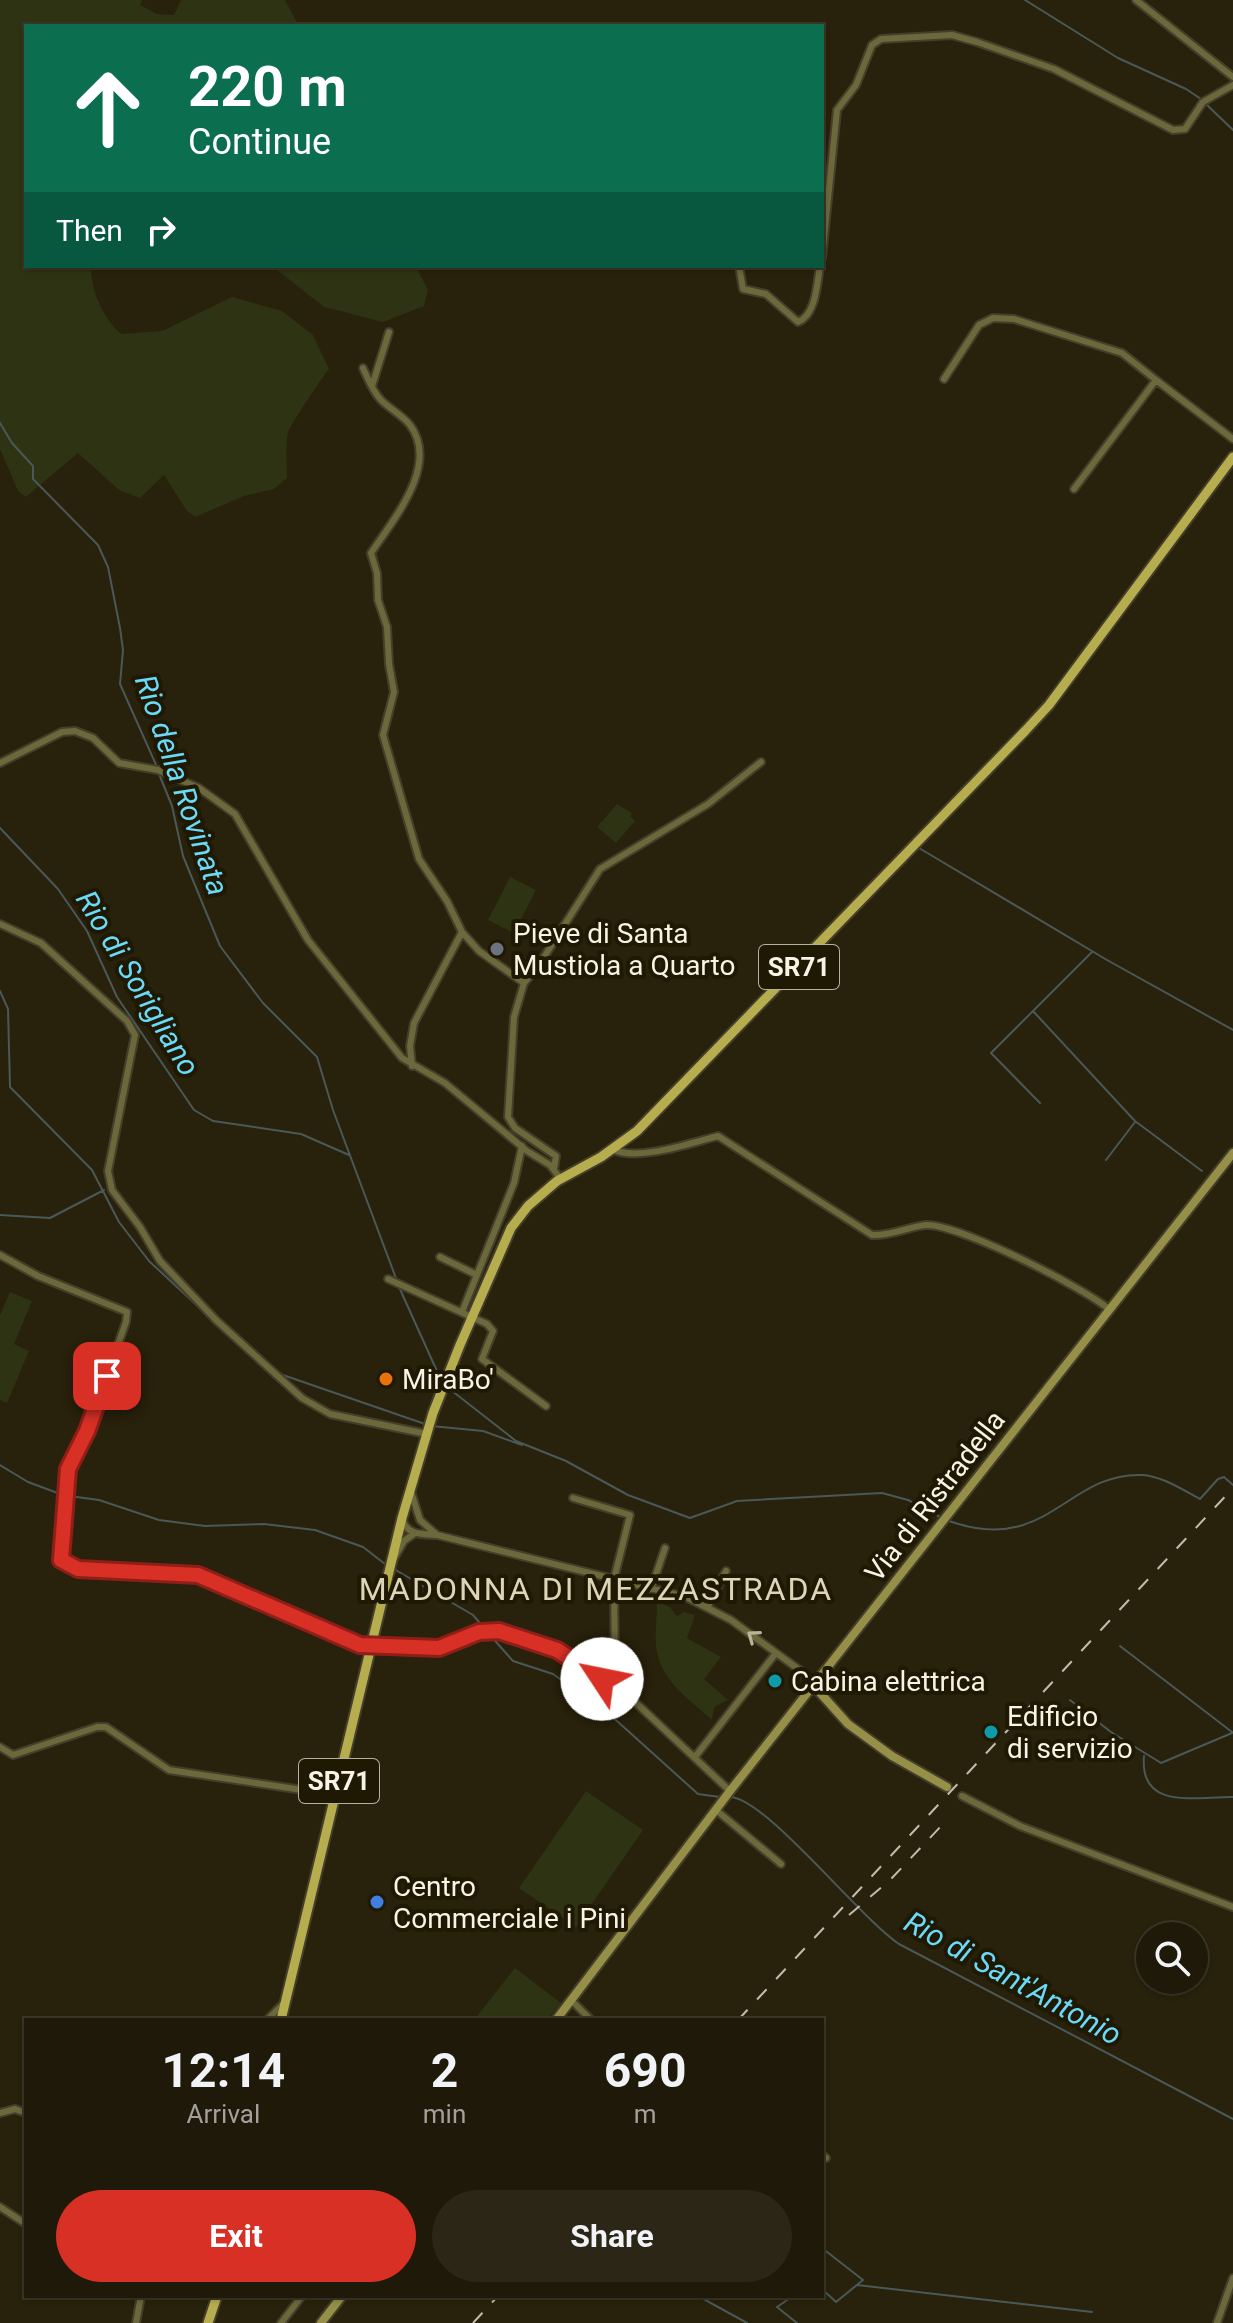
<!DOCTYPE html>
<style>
body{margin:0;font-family:Roboto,sans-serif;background:#2b2616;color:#f1f3f6;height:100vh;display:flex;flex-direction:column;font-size:30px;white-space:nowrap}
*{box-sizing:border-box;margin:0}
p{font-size:26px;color:#a1a09c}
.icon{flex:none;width:44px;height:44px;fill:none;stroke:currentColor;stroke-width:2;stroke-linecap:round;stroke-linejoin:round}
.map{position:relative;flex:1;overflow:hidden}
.sheet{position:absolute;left:24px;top:2018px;width:800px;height:280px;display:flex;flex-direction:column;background:#1e1908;border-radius:0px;box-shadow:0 2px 6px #0004,0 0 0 2px #3c3829}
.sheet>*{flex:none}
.guide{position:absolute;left:24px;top:24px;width:800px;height:244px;border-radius:0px;box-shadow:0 2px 6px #0004,0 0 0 2px #3c3829;background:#0b6e4f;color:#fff;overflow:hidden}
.buttons{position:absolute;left:1136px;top:1922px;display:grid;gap:16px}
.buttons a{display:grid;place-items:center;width:72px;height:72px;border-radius:50%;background:#1e1908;box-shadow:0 2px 6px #0004,0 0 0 2px #3c3829;font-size:40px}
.pin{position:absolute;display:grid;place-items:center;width:68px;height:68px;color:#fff;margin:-34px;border-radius:16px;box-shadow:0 4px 12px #0006}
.me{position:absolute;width:88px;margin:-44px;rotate:304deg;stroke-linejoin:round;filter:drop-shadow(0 0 6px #0008)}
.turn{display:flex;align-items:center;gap:28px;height:168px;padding:0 32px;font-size:36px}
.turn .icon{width:104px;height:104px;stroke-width:2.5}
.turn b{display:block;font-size:56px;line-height:68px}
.then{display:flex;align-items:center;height:76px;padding:0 32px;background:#0003;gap:16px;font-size:30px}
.eta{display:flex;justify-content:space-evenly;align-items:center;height:136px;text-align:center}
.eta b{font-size:48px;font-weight:700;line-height:56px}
.primary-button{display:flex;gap:16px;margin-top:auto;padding:16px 32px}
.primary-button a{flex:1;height:92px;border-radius:48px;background:#d93025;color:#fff;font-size:32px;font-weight:700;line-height:92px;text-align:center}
.primary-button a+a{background:#2b2616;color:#f1f3f6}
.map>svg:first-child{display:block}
.green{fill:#2e3313}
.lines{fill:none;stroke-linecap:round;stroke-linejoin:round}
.stream{stroke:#4a5858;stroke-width:2}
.street-casing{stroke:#453e2a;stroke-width:10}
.secondary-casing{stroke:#453e2a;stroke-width:12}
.primary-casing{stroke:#453e2a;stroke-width:13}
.street{stroke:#6b683c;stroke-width:6}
.secondary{stroke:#958f47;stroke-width:8}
.primary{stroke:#b6ae4e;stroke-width:9}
.rail{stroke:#c1bbac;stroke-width:2;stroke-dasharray:14 14;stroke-linecap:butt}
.oneway{stroke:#b9b49a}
.route-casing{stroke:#8d1f18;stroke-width:20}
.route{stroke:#d93025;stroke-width:14}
.worship-dot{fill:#6b7280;stroke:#1f1803;stroke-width:3}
.food-dot{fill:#e8710a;stroke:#1f1803;stroke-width:3}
.culture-dot{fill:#0f9aa8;stroke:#1f1803;stroke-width:3}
.shop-dot{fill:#3f7fe0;stroke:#1f1803;stroke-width:3}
.labels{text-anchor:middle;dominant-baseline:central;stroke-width:8;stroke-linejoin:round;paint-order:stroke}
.shield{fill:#1f1803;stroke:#b7b1a2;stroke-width:2}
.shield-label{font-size:26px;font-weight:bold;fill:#f8f3e6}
.poi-label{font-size:28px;fill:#f8f3e6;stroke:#1f1803;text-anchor:start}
.street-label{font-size:28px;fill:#f8f3e6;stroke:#1f1803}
.water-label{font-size:30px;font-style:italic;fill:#6bdaf8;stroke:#1f1803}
.quarter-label{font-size:32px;letter-spacing:2px;fill:#ded5b9;stroke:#1f1803}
</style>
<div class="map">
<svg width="1233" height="2323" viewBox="0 0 1233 2323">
<rect width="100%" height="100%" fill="#28210b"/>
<path class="green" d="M 0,0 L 142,0 L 140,5 L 157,14 L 174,15 L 181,0 L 285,0 L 299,26 L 26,26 L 26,266 L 92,266 C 88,286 105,322 122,334 L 162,331 L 232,297 L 282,311 L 313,335 L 329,369 C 324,375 288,428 288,433 C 285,447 287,464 287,478 L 274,489 L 244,496 L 195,517 L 187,511 L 164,475 L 140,498 L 119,490 L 78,453 L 26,497 L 18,491 L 0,449 Z
M 272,266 L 416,267 L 428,290 L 424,306 L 383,322 L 324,307 Z
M 617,804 L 632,813 L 630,816 L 635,821 L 616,843 L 597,827 Z
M 510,877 L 536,890 L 514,933 L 488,920 Z
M 10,1292 L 32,1301 L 14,1344 L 29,1351 L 7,1403 L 0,1400 L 0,1315 Z
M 657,1602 L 670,1607 L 677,1616 L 684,1612 L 695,1615 L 687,1638 L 721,1657 L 704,1679 L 728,1700 L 714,1707 L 712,1720 C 688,1698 660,1681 656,1646 C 655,1631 657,1617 657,1602 Z
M 586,1791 L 643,1830 L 576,1927 L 519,1888 Z
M 515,1968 L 561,2003 L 547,2020 L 474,2020 Z"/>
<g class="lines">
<path class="stream" d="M 1025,0 L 1118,58 L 1186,89 L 1201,99
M 1207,105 L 1233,130
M 0,423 L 12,443 L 33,466 L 33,479 L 98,545 L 108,567 L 120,628 L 123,650 L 120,684 L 157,767
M 159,774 L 172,806 L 183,856 L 220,946 L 263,1003 L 317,1057 L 333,1110 L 397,1281
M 0,828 L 58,889 L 87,931 L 117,997 L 194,1110 L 213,1121 L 301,1134 L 349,1155
M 919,848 L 1107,960 L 1233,1030
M 0,991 L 8,1009 L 10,1087 L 92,1170 L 119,1222 L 149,1261 L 263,1367
M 1033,1011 L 1135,1121 L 1202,1171
M 1040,1103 L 991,1053 L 1092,952
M 1106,1160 L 1135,1122
M 0,1215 L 50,1218 L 104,1190
M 399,1287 L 441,1380
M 280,1374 L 425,1424
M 447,1387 L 516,1441 L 566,1461 L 628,1495 L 690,1518 L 737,1501 L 882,1493 L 908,1500 L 940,1517
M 431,1426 L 483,1431 L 522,1445
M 0,1465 L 28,1482 L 63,1495
M 69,1496 L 99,1500 L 159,1520 L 205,1526 L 264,1524 L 315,1530 L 363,1547 L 385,1564
M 949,1521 C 1047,1556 1067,1472 1142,1475 C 1162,1476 1183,1490 1200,1499 L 1218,1479 L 1224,1477 L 1233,1485
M 394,1569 L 473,1615 L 485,1629
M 489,1634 L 513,1661 L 553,1674 L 607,1712 L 698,1794 L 720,1797
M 1120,1646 L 1232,1732
M 1070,1700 L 1111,1732 L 1161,1763 L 1232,1733
M 1144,1756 C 1139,1812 1199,1796 1233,1797
M 731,1797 C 767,1800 859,1917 899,1944 L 1233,2119
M 822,2248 L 863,2280 L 836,2302 L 822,2289
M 857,2285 L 1092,2312
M 698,2296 L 747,2323
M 793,2296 L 777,2307 L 797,2323"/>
<defs>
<path id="street" d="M 1136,0 L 1233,77
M 822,258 L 837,110 L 856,85 L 872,45 L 881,39 L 952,35 L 977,42 L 1054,69 L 1173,130 L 1185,129 L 1203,102 L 1233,85
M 739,266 L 743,289 L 766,294 L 798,322 C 816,315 817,284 820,266
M 363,368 C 368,379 373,392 381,400 C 390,409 402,415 410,425 C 440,465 393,520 371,553 L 377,573 L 378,600 L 387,627 L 389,664 L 394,692 L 383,735 L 419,859 L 447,901 L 462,932 L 414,1023 L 410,1046 L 412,1066
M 944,379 L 979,325 L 993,318 L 1014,319 L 1122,353 L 1156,380
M 372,386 L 389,332
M 1074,489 L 1156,380 L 1233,439
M 0,763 L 62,732 L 75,731 L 93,738 L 119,763 L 158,770 L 199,788 L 235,814 L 308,940 L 402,1058 L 445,1083 L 527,1151 L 550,1165 L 560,1178
M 0,924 L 41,943 L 127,1021 L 135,1035 L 108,1171 L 112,1190 L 140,1227 L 160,1261 L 216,1320 L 302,1398 L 330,1414 L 427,1434
M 462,932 L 479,951 L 524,983 L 514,1017 L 508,1117 L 515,1128 L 556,1156 L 554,1169
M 524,983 L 539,965 L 600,869 L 708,804 L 761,762
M 612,1149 C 637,1162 691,1143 718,1136 L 872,1235 C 892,1236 907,1227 926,1225 C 959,1224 1085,1288 1110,1310
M 0,1255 L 38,1276 L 127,1312 L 126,1322 L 87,1431 L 68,1469 L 61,1560 L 78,1569 L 198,1575 L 360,1645 L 439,1648 L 479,1632 L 499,1631 L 557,1650 L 602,1679
M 440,1257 L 477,1275
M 388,1279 L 487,1324 L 493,1331 L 482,1359 L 546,1406
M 462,1312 L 514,1183 L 522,1146
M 411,1492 L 420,1520 L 437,1535
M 573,1498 L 630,1515 L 614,1579 L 615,1671
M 403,1521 C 408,1536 424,1534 437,1535 L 686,1597 L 731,1620 L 801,1671 L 813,1685
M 393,1560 L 404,1541 L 415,1533
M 651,1589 L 665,1548
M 708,1606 L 726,1571
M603 1680a9 9 0 1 1 18 0a9 9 0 1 1-18 0Z
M 618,1686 L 730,1791
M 0,1747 L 13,1755 L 97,1727 L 106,1727 L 169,1770 L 336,1795
M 695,1757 L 776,1653
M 962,1796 L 1020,1826 L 1233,1907
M 716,1810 L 781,1864
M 571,2000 L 591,2020
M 267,2020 L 283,2004
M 0,2113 L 15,2109 L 26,2113
M 822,2155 L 826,2158
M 0,2207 L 26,2224
M 136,2323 L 141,2296
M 281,2323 L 302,2296
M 1217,2323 L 1233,2278"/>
<path id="secondary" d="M 813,1685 L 848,1724 L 892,1756 L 947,1787
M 556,2020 L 730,1791 L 1233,1153
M 321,2323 L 342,2296"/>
<path id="primary" d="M 281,2020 L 402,1518 L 433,1413 L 460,1345 L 511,1228 L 528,1206 L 557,1181 L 601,1157 L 637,1131 L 1025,731 L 1049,705 L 1233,457
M 208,2323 L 217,2296"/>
</defs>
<use href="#street" class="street-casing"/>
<use href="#secondary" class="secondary-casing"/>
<use href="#primary" class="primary-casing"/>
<use href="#street" class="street"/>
<use href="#secondary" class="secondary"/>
<use href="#primary" class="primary"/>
<path class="rail" d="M 849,1915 L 891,1879 L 944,1823
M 738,2020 L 1233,1488
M 473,2323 L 498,2296"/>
</g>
<defs><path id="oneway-chevron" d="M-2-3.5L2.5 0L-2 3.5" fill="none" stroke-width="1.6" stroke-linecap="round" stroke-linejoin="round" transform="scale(2)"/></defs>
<use class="oneway" href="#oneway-chevron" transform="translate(753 1636) rotate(-144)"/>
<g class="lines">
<defs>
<path id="route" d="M 107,1376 L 87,1431 L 68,1469 L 61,1560 L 78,1569 L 198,1575 L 360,1645 L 439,1648 L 479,1632 L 499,1631 L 557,1650 L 602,1679"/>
</defs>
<use href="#route" class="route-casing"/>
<use href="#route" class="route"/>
</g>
<circle class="worship-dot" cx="497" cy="949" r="8"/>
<circle class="food-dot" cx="386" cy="1379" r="8"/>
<g class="culture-dot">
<circle cx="775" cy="1681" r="8"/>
<circle cx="991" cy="1732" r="8"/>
</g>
<circle class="shop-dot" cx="377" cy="1902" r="8"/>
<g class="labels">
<g class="shield">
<rect x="759" y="945" width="80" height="44" rx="6"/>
<rect x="299" y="1759" width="80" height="44" rx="6"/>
</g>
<g class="shield-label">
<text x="799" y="967">SR71</text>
<text x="339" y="1781">SR71</text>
</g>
<g class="poi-label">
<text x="513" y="933">Pieve di Santa<tspan x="513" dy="32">Mustiola a Quarto</tspan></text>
<text x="402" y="1379">MiraBo'</text>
<text x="791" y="1681">Cabina elettrica</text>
<text x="1007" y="1716">Edificio<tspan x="1007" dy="32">di servizio</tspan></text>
<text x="393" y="1886">Centro<tspan x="393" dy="32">Commerciale i Pini</tspan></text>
</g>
<g class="street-label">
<text transform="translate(935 1496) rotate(-52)">Via di Ristradella</text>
</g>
<g class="water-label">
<text transform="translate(182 785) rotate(71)">Rio della Rovinata</text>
<text transform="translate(138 983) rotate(59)">Rio di Sorigliano</text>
<text transform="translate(1013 1978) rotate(29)">Rio di Sant'Antonio</text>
</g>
<g class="quarter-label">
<text x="596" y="1589">MADONNA DI MEZZASTRADA</text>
</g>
</g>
</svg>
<div class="buttons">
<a><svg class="icon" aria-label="search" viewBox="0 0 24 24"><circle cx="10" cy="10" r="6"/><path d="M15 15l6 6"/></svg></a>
</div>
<div class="pin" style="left:107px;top:1376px;background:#d93025"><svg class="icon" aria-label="arrive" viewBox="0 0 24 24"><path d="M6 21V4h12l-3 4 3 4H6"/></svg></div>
<svg class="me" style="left:602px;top:1679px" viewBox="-20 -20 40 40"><circle r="19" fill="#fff"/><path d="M0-13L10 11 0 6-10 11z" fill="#d93025"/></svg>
<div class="guide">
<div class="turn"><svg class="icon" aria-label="ahead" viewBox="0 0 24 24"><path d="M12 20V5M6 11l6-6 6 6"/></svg><div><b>220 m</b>Continue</div></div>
<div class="then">Then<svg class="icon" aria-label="right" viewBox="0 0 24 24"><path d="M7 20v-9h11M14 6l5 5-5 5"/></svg></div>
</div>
<section class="sheet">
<div class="eta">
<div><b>12:14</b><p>Arrival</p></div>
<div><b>2</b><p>min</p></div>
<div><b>690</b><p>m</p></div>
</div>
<div class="primary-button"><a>Exit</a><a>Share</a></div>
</section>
</div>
